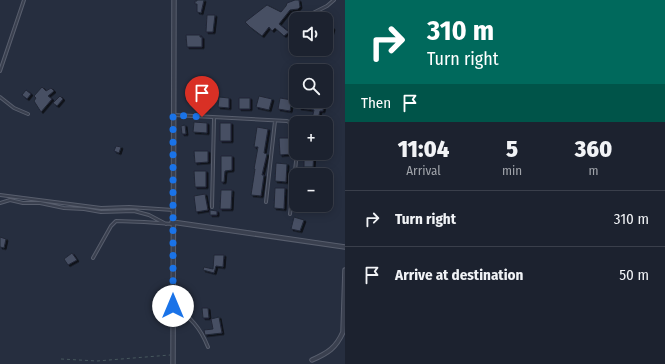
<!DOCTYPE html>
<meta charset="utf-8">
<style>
body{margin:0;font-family:"Fira Sans Condensed",sans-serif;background:#292f3b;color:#f1f3f6;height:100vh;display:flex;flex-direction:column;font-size:15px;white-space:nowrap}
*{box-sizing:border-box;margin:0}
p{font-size:13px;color:#a0a4aa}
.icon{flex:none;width:22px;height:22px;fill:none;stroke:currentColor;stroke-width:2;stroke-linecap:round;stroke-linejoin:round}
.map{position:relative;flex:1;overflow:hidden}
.side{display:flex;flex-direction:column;background:#1c222f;width:320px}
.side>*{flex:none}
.hud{background:#00695c;color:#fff;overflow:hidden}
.fabs{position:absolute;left:289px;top:12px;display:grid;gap:8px}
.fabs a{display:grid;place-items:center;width:44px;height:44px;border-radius:8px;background:#1c222f;box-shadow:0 2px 10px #0003,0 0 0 1px #3a3f4b;font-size:20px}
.pin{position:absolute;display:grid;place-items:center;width:34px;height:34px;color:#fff;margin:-41px -17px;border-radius:50% 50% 50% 0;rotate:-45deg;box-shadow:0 0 4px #0007}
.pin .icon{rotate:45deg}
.me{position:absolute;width:44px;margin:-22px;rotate:0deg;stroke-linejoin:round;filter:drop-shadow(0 0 3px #0008)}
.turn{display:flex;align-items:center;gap:14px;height:84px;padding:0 16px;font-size:18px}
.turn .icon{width:52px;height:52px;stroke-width:2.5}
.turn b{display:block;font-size:28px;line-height:34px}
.then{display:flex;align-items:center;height:38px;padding:0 16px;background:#0003;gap:8px;font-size:15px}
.eta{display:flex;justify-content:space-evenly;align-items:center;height:68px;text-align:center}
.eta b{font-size:24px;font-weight:800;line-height:28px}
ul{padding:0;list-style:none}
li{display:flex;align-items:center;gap:12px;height:56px;padding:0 16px;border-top:1px solid #3a3f4b}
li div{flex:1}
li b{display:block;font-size:15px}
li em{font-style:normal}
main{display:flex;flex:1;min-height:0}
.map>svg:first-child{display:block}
.building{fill:#474f63;stroke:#212736;filter:url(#shadow)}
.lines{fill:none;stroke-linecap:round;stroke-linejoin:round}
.service-casing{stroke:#585e6d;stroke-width:4}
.minor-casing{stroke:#585e6d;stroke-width:5.5}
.path{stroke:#46575d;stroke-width:1;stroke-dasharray:3 3;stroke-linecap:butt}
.service{stroke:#3a404f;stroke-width:2}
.minor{stroke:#3a404f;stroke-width:3.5}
.route{stroke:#1a73e8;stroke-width:7;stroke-dasharray:0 12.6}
</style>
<main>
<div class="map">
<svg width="345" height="364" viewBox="0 0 345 364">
<defs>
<filter id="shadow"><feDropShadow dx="2" dy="1.5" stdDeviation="0" flood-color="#0009"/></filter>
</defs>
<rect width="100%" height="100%" fill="#262e3f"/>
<path class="building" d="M 197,0 L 204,0 L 201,13 L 197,12 L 197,4 L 195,4 L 195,1 L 197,1 Z
M 295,0 L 299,0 L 300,7 L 298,9 L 290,10 L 279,24 L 289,32 L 284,36 L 275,28 L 272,31 L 269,27 L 262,36 L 250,27 L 245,22 L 267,5 L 281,12 L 286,6 L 287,3 Z
M 207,15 L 215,15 L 213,32 L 206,32 Z
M 330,27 L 333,28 L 329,43 L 326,42 L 326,38 Z
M 186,35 L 200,35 L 200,37 L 202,37 L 202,47 L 187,47 Z
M 42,87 L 46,91 L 51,88 L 54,91 L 48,96 L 52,99 L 41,112 L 34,101 L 36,98 L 34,96 Z
M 26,90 L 31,94 L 27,99 L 22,95 Z
M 186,95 L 209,97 L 208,108 L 197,107 L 197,101 L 186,101 Z
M 60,96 L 63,99 L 57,106 L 53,103 Z
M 259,96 L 272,99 L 269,110 L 256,107 Z
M 219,97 L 229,98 L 229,108 L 218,107 Z
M 239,98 L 250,98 L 250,109 L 239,109 Z
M 280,98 L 292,100 L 290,111 L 278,109 Z
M 300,101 L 324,101 L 323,111 L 320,111 L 317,123 L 311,123 L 314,110 L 299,108 Z
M 194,122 L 207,123 L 207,133 L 193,132 Z
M 220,123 L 231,123 L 231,141 L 220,141 Z
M 185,125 L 186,134 L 182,134 L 181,126 Z
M 257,127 L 268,129 L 264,153 L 267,154 L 262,175 L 264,175 L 261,196 L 251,195 L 255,169 L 254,169 L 258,147 L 254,147 Z
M 279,138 L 290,138 L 292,154 L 280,155 Z
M 116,146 L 121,147 L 119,153 L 114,151 Z
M 194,151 L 208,151 L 208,162 L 195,163 Z
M 304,153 L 314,153 L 313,167 L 304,167 Z
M 221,156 L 232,156 L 232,170 L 225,171 L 224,182 L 221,182 Z
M 276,163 L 287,164 L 286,182 L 275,181 Z
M 194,171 L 206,171 L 206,187 L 195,187 Z
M 275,188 L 285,188 L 284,209 L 274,208 Z
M 221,190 L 232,190 L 231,209 L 220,209 Z
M 205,194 L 208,210 L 196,212 L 194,196 Z
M 295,205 L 306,205 L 305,210 L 295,209 Z
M 210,210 L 217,211 L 217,215 L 210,215 Z
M 294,217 L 304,220 L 300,231 L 291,229 Z
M 0,237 L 6,239 L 4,248 L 0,247 Z
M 72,253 L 77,260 L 68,265 L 64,259 Z
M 214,255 L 224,255 L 223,267 L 216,266 L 214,273 L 203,270 L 204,267 L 213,269 Z
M 202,308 L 208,308 L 209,318 L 203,318 Z
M 219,317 L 222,333 L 205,335 L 204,330 L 213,329 L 211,319 Z"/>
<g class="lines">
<defs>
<path id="service" d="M 309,15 L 327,6 L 334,0
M 0,71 L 24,0
M 0,97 L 14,108 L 28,114
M 174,115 L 287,121 L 291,123 L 296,137
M 0,195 L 101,208 L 129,207 L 173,210
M 266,202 L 275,121
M 0,203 L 10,200 L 23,203 L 40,203 L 64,208 L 84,209 L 101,212 L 134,211 L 149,215 L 166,224
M 212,207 L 214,118
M 290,214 L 297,153
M 93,258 L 111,226 L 116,221 L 144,222 L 173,224
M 174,306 C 191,318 200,327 208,347"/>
<path id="minor" d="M 172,222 L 345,247
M 312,360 C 328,353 336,348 343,332 L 345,270
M 173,364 L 174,0"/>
</defs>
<use href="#service" class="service-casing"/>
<use href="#minor" class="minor-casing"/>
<path class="path" d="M 61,359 L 97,361 L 170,355"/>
<use href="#service" class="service"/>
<use href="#minor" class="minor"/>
</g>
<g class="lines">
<path class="route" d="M 173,306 L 173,115 L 202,117"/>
</g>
</svg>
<div class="fabs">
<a><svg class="icon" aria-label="sound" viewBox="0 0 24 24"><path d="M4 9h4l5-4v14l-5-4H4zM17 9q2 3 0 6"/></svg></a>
<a><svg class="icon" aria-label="search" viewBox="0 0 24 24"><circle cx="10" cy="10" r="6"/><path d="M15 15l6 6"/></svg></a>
<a>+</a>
<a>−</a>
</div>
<div class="pin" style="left:202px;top:117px;background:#d93025"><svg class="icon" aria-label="arrive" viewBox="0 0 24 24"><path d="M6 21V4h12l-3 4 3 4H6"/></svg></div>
<svg class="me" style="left:173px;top:306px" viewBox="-20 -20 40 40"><circle r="19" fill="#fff"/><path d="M0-13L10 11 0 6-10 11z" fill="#1a73e8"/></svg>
</div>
<section class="side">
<div class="hud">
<div class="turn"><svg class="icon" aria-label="right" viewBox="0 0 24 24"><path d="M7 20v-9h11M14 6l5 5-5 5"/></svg><div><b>310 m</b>Turn right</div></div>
<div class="then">Then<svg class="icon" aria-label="arrive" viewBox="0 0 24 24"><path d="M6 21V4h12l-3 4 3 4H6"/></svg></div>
</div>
<div class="eta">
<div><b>11:04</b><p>Arrival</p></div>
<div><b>5</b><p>min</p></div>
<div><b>360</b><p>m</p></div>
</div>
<ul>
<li><svg class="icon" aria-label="right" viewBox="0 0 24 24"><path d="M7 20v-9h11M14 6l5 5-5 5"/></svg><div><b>Turn right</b></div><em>310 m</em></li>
<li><svg class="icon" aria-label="arrive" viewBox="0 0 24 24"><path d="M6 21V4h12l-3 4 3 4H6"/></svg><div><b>Arrive at destination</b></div><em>50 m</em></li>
</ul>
</section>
</main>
